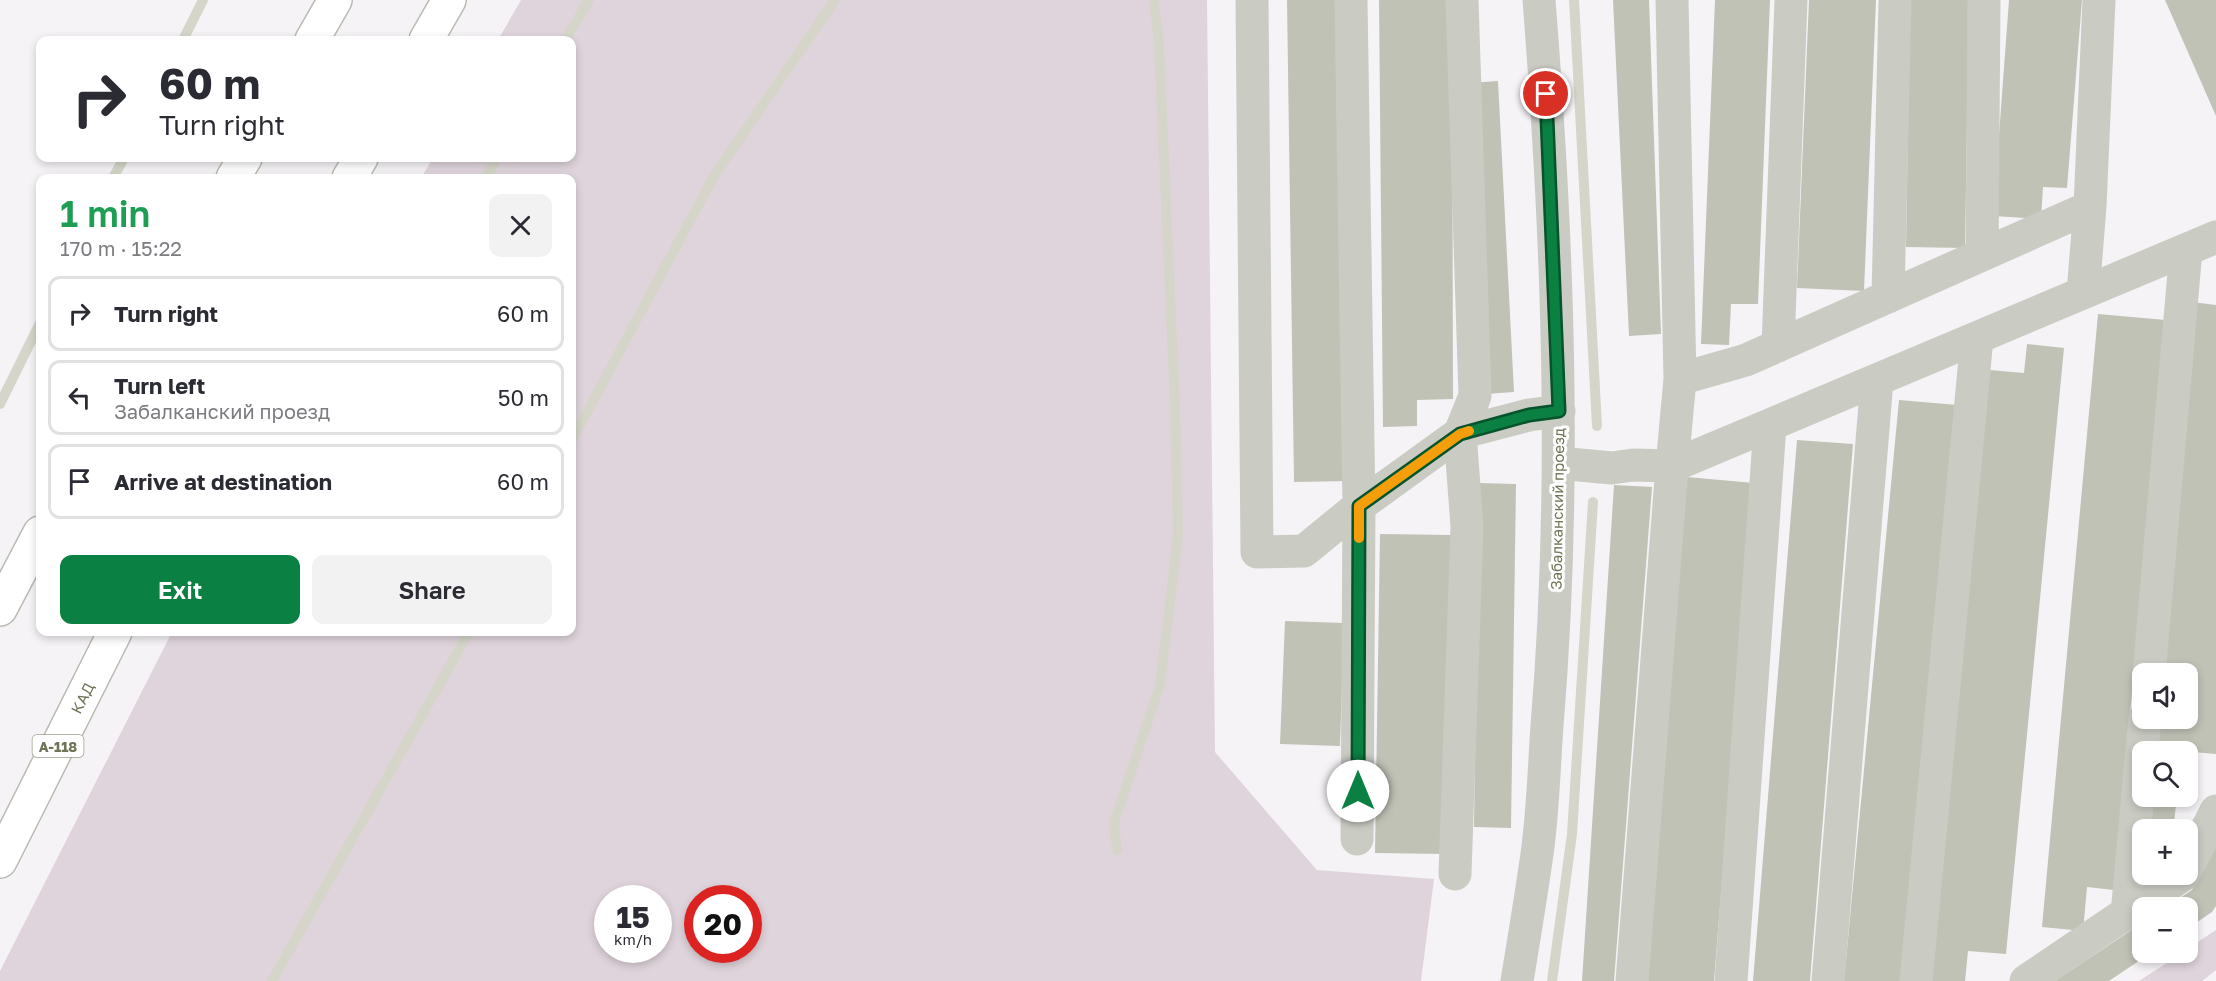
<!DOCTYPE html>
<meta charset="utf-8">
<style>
body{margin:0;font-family:"Golos Text",sans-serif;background:#f2f2f3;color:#2b2b33;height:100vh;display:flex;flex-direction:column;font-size:22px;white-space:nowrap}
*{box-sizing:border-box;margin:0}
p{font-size:20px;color:#7c7c81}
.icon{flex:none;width:33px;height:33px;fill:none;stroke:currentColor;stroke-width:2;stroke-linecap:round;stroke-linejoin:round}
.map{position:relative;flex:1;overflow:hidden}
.drawer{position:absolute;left:36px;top:174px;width:540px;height:462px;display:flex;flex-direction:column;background:#fff;border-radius:12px;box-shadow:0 3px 9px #0003}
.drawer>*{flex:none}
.banner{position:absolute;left:36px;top:36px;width:540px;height:126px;border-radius:12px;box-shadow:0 3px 9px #0003;background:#fff;color:#2b2b33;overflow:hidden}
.tools{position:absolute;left:2132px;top:663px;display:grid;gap:12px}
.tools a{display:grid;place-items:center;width:66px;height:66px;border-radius:12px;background:#fff;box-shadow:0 3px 9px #0003;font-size:30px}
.speed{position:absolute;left:594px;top:885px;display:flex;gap:12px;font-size:30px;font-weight:700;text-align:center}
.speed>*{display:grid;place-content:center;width:78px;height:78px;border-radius:50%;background:#fff;box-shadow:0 3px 9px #0003;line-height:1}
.speed small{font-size:15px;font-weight:400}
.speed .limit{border:9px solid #d22;background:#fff;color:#111}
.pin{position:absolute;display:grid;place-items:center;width:51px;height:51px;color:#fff;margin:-26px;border:3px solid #fff;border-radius:50%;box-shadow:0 2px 6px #0007}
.me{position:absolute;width:66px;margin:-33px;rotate:0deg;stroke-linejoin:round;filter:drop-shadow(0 0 4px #0008)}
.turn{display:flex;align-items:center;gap:21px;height:126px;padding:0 24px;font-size:27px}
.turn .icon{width:78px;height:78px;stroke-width:2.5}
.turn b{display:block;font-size:42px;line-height:51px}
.round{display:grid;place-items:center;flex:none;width:63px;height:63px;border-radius:12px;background:#f2f2f3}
.overview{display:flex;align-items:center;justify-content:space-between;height:102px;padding:0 24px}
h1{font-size:36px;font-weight:600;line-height:45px;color:#1e9e55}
.primary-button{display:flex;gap:12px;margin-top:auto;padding:12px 24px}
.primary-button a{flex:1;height:69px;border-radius:12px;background:#0b8043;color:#fff;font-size:24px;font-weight:600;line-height:69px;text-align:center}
.primary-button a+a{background:#f2f2f3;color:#2b2b33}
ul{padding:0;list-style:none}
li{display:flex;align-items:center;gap:18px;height:75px;margin:0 12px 9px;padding:0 12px;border:3px solid #e1e1e2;border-radius:12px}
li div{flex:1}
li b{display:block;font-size:22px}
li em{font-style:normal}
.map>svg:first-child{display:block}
.green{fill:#dfd4db;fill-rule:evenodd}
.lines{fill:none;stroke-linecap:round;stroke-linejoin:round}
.stream{stroke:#d5d6c9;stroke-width:10}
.building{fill:#c0c2b6}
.highway-casing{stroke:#b9bbb2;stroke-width:36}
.minor{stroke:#caccc4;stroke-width:33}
.highway{stroke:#fff;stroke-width:33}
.route-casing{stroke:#07532c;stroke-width:15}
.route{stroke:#0b8043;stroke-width:10}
.slow{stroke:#f59e0b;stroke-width:10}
.labels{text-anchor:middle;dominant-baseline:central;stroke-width:6;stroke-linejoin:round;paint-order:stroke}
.shield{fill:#fff;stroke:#9a9e89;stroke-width:1.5}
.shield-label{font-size:14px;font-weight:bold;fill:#6f7557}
.street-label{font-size:15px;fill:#6f7557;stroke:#fff}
</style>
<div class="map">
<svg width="2216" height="981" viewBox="0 0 2216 981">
<rect width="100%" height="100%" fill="#f6f3f7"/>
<path class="green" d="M 521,0 L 1207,0 L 1215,752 L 1317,870 L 1434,879 L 1421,981 L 0,981 L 0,971 L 172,632 L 572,632 L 572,178 L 421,178 L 433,158 L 572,158 L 572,40 L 498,40 ZM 608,898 L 658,898 L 658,950 L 608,950 ZM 698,898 L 748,898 L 748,950 L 698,950 Z
M 2216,930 L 2216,970 L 2202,981 L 2139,981 L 2182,953 L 2187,952 L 2187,949 Z"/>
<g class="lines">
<path class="stream" d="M 1574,0 L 1597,426
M 183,40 L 203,0
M 565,40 L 589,0
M 113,178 L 124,158
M 486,178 L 497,158
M 0,404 L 40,323
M 572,440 L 714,176 L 835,0
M 1117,850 L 1114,823 L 1160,685 L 1178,535 L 1175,405 L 1159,45 L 1154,0
M 272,981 L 469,632
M 1552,981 L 1572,834 L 1593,502"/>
</g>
<path class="building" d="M 1287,0 L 1342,0 L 1350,481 L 1294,482 Z
M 1379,0 L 1452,0 L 1453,399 L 1417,400 L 1417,426 L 1383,427 Z
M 1613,0 L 1649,0 L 1661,334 L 1629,336 Z
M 1715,0 L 1770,0 L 1758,304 L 1731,304 L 1729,345 L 1701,344 Z
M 1809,0 L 1876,0 L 1864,291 L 1797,288 Z
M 1910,0 L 1969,0 L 1965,248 L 1906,247 Z
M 2009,0 L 2082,0 L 2067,188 L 2043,187 L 2041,219 L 1993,216 Z
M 2165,0 L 2216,0 L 2216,116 Z
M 1498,81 L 1514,392 L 1486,394 L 1470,83 Z
M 2192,302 L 2216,305 L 2216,754 L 2181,751 L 2150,752 L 2153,718 L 2187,718 L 2187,674 L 2157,674 Z
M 2098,314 L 2166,320 L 2114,890 L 2087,887 L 2083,931 L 2042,927 Z
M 2027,344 L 2064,348 L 2006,954 L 1968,951 L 1965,981 L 1931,981 L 1990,370 L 2024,373 Z
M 1899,400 L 1957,405 L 1903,981 L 1844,981 Z
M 1797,440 L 1853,444 L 1810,981 L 1753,981 Z
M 1687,477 L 1754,483 L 1714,981 L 1647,981 Z
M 1479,483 L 1516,484 L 1511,828 L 1474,827 Z
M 1614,485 L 1652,487 L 1614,981 L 1582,981 Z
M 1380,534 L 1452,535 L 1447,854 L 1375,853 Z
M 1285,621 L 1344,623 L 1340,746 L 1280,744 Z
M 2146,796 L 2177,796 L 2174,823 L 2144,820 Z
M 2216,843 L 2216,906 L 2212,912 L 2187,929 L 2187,908 L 2165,908 L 2192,890 Z
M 2142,923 L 2142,952 L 2152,952 L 2109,981 L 2055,981 Z"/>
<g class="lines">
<defs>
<path id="highway" d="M 312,40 L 335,0
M 426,40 L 449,0
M 233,178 L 245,158
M 349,178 L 361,158
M 0,609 L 40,533
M 0,861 L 115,632"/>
</defs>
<use href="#highway" class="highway-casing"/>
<path class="minor" d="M 1252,0 L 1257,552 L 1304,551 L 1359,506 L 1460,433 L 1529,415 L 1559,411
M 1351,0 L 1359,506 L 1357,839
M 1982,255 L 1984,0
M 2083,293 L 2090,207
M 1888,297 L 1895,0
M 1778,346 L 1791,0
M 1680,379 L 1746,360 L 2090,207 L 2099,0
M 1558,463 L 1612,468 L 1633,465 L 1672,466 L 1680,379 L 1672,0
M 2149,674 L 2186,250
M 2187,868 L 2216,811
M 1455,874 L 1467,526 L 1460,433 L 1475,396 L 1462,0
M 2127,914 L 2145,718
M 1517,981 C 1524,939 1531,896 1537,854 C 1543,812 1544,768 1547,726 C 1567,484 1558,241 1539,0
M 1632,981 L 1672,466 L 2216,237
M 1731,981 L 1770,425
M 1828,981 L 1877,380
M 1916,981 L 1977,338
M 2026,981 L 2184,874"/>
<use href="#highway" class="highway"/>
</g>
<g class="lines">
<defs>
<path id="route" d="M 1358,791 L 1359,506 L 1460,434 L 1529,415 L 1559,411 L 1546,94"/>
</defs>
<use href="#route" class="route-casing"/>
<use href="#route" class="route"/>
<path class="slow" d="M 1359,538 L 1359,506 L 1460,434 L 1469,431"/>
</g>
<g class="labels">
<rect class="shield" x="32.5" y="735" width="51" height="22" rx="4.5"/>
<g class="shield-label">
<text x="58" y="746">А-118</text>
</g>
<g class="street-label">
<text transform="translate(1557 509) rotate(-89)">Забалканский проезд</text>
<text transform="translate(82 698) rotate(-63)">КАД</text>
</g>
</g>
</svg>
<div class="tools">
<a><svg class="icon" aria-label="sound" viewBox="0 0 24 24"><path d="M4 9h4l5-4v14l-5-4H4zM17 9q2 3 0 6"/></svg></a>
<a><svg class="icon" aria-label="search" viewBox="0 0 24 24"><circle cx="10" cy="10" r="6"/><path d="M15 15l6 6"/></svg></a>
<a>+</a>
<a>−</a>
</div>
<div class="speed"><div>15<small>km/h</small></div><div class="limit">20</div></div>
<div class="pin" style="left:1546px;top:94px;background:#d93025"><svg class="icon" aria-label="arrive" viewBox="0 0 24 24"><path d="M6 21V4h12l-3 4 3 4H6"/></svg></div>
<svg class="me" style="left:1358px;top:791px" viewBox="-20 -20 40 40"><circle r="19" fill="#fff"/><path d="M0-13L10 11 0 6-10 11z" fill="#0b8043"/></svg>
<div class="banner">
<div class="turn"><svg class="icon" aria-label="right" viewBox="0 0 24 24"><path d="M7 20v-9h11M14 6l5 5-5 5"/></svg><div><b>60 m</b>Turn right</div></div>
</div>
<section class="drawer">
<div class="overview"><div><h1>1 min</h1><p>170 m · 15:22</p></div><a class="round"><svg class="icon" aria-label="close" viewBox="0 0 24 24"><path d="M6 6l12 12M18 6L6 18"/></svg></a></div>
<ul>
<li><svg class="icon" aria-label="right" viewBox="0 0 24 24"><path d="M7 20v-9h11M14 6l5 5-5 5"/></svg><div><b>Turn right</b></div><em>60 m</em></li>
<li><svg class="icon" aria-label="left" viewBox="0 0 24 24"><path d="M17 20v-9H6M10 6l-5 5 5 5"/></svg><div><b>Turn left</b><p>Забалканский проезд</p></div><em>50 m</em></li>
<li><svg class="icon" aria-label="arrive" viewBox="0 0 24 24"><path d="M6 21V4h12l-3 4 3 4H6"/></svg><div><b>Arrive at destination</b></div><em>60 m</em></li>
</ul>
<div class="primary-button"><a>Exit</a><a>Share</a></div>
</section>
</div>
